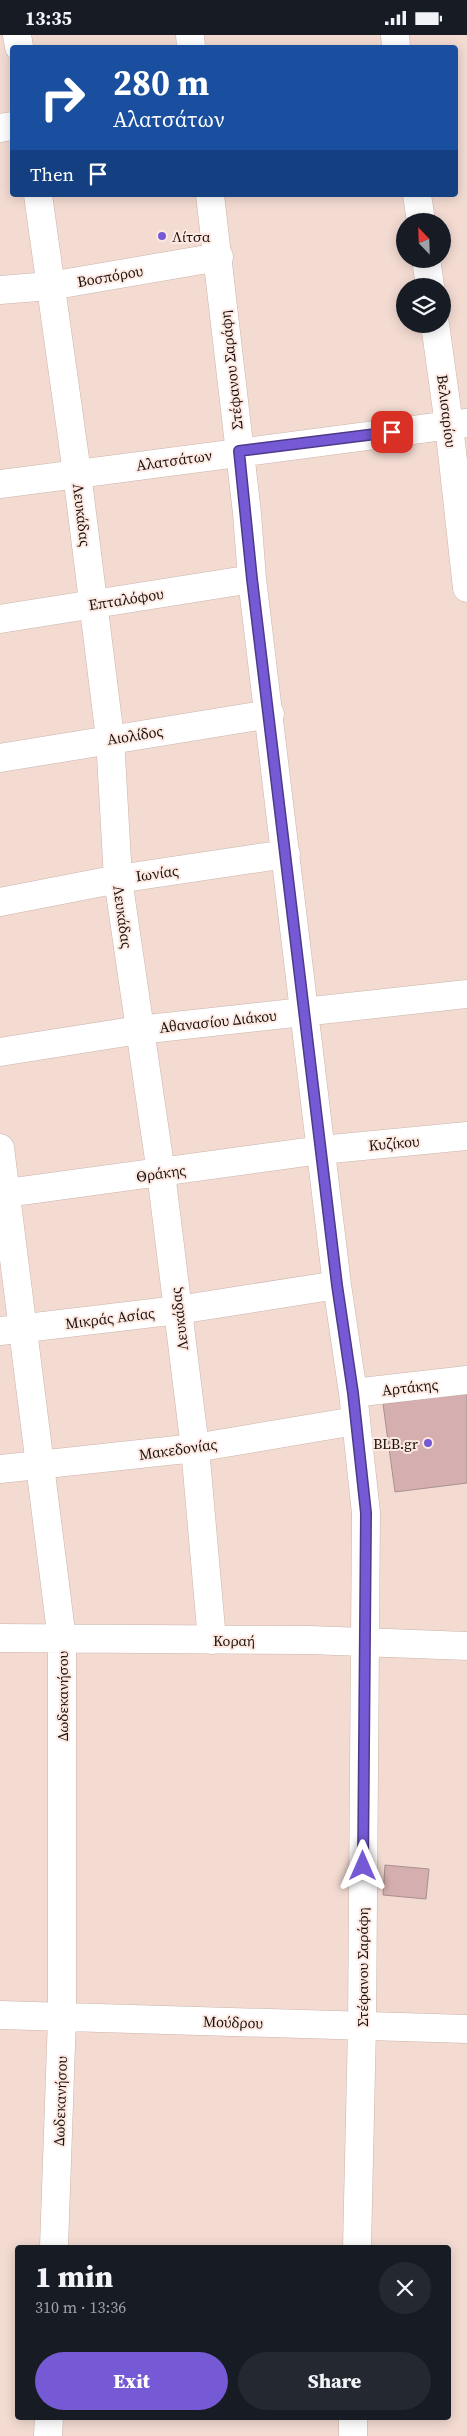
<!DOCTYPE html>
<meta charset="utf-8">
<style>
body{margin:0;font-family:"Source Serif 4",serif;background:#242831;color:#f1f3f6;height:100vh;display:flex;flex-direction:column;font-size:19px;white-space:nowrap}
*{box-sizing:border-box;margin:0}
p{font-size:16px;color:#9ea1a6}
.icon{flex:none;width:28px;height:28px;fill:none;stroke:currentColor;stroke-width:2;stroke-linecap:round;stroke-linejoin:round}
.map{position:relative;flex:1;overflow:hidden}
.sheet{position:absolute;left:15px;top:2210px;width:436px;height:175px;display:flex;flex-direction:column;background:#171b24;border-radius:5px;box-shadow:0 2px 12px #0003}
.sheet>*{flex:none}
.top-card{position:absolute;left:10px;top:10px;width:448px;height:152px;border-radius:5px;box-shadow:0 2px 12px #0003;background:#1a4fa0;color:#fff;overflow:hidden}
.needle{width:32px;rotate:337deg}
.controls{position:absolute;left:396px;top:178px;display:grid;gap:10px}
.controls a{display:grid;place-items:center;width:55px;height:55px;border-radius:50%;background:#171b24;box-shadow:0 2px 12px #0003;font-size:25px}
.pin{position:absolute;display:grid;place-items:center;width:42px;height:42px;color:#fff;margin:-21px;border-radius:10px;box-shadow:0 2px 8px #0006}
.me{position:absolute;width:55px;margin:-28px;rotate:0deg;stroke-linejoin:round;filter:drop-shadow(0 0 4px #0008)}
.turn{display:flex;align-items:center;gap:18px;height:105px;padding:0 20px;font-size:22px}
.turn .icon{width:65px;height:65px;stroke-width:2.5}
.turn b{display:block;font-size:35px;line-height:42px}
.then{display:flex;align-items:center;height:48px;padding:0 20px;background:#0003;gap:10px;font-size:19px}
.round{display:grid;place-items:center;flex:none;width:52px;height:52px;border-radius:26px;background:#242831}
.headline{display:flex;align-items:center;justify-content:space-between;height:85px;padding:0 20px}
h1{font-size:30px;font-weight:800;line-height:38px}
.action{display:flex;gap:10px;margin-top:auto;padding:10px 20px}
.action a{flex:1;height:58px;border-radius:30px;background:#765ad5;color:#fff;font-size:20px;font-weight:800;line-height:58px;text-align:center}
.action a+a{background:#242831;color:#f1f3f6}
.status{display:flex;justify-content:space-between;align-items:center;height:35px;padding:0 25px;background:#171b24;direction:ltr}
.status svg{height:14px;fill:currentColor}
.map>svg:first-child{display:block}
.building{fill:#d5afaf;stroke:#a99090}
.lines{fill:none;stroke-linecap:round;stroke-linejoin:round}
.minor-casing{stroke:#cbb4ab;stroke-width:29}
.minor{stroke:#fff;stroke-width:28}
.route-casing{stroke:#4d3a8a;stroke-width:12}
.route{stroke:#765ad5;stroke-width:9}
.poi-dot{fill:#765ad5;stroke:#fde9e2;stroke-width:2}
.labels{text-anchor:middle;dominant-baseline:central;stroke-width:4;stroke-linejoin:round;paint-order:stroke}
.poi-label{font-size:15px;fill:#18100d;stroke:#fde9e2;text-anchor:start}
.street-label{font-size:15px;fill:#18100d;stroke:#fde9e2}
</style>
<div class="status"><b>13:35</b><svg viewBox="0 0 49 12"><path d="M0 12V9h3v3zM5 12V6h3v6zM10 12V3h3v9zM15 12V0h3v12zM26 1h20v11H26zM47 4h2v5h-2z"/></svg></div>
<div class="map">
<svg width="467" height="2401" viewBox="0 0 467 2401">
<rect width="100%" height="100%" fill="#f3dbd2"/>
<path class="building" d="M 467,1358 L 467,1448 L 395,1457 L 383,1369 Z
M 385,1830 L 429,1834 L 426,1864 L 383,1860 Z"/>
<g class="lines">
<defs>
<path id="minor" d="M 17,0 L 19,12
M 190,0 L 191,12
M 395,0 L 396,12
M 0,93 L 12,91
M 38,160 L 77,438 L 110,703 L 118,844 L 161,1138 L 195,1413 L 212,1605
M 210,160 L 247,478 L 252,544 L 337,1250 L 353,1358 L 366,1478 L 362,1991 L 357,2212
M 417,160 L 421,186
M 426,224 L 430,251
M 0,255 L 50,251 L 219,222
M 435,289 L 449,390 L 467,553
M 0,449 L 467,388
M 0,584 L 252,544
M 0,723 L 270,679
M 0,867 L 118,844 L 286,819
M 0,1017 L 139,995 L 467,959
M 0,1113 L 62,1605 L 62,1982 L 54,2212
M 0,1159 L 321,1115 L 467,1101
M 0,1296 L 178,1275 L 337,1250
M 353,1358 L 467,1345
M 0,1434 L 195,1413 L 355,1386
M 0,1603 L 310,1605 L 467,1611
M 0,1980 L 467,1994
M 48,2401 L 49,2382
M 353,2401 L 353,2382"/>
</defs>
<use href="#minor" class="minor-casing"/>
<use href="#minor" class="minor"/>
</g>
<g class="lines">
<defs>
<path id="route" d="M 363,1831 L 366,1478 L 353,1358 L 337,1250 L 252,544 L 239,416 L 392,397"/>
</defs>
<use href="#route" class="route-casing"/>
<use href="#route" class="route"/>
</g>
<g class="poi-dot">
<circle cx="162" cy="201" r="5"/>
<circle cx="428" cy="1408" r="5"/>
</g>
<g class="labels">
<g class="poi-label">
<text x="172" y="201">Λίτσα</text>
<text x="418" y="1408" text-anchor="end">BLB.gr</text>
</g>
<g class="street-label">
<text transform="translate(110 241) rotate(-10)">Βοσπόρου</text>
<text transform="translate(231 335) rotate(-96)">Στέφανου Σαράφη</text>
<text transform="translate(447 376) rotate(83)">Βελισαρίου</text>
<text transform="translate(174 425) rotate(-8)">Αλατσάτων</text>
<text transform="translate(82 480) rotate(83)">Λευκάδας</text>
<text transform="translate(126 564) rotate(-9)">Επταλόφου</text>
<text transform="translate(135 700) rotate(-9)">Αιολίδος</text>
<text transform="translate(157 838) rotate(-8)">Ιωνίας</text>
<text transform="translate(123 882) rotate(82)">Λευκάδας</text>
<text transform="translate(218 986) rotate(-6)">Αθανασίου Διάκου</text>
<text transform="translate(394 1108) rotate(-5)">Κυζίκου</text>
<text transform="translate(161 1138) rotate(-8)">Θράκης</text>
<text transform="translate(110 1283) rotate(-7)">Μικράς Ασίας</text>
<text transform="translate(179 1284) rotate(-97)">Λευκάδας</text>
<text transform="translate(410 1352) rotate(-6)">Αρτάκης</text>
<text transform="translate(178 1414) rotate(-8)">Μακεδονίας</text>
<text x="234" y="1605">Κοραή</text>
<text transform="translate(62 1661) rotate(-90)">Δωδεκανήσου</text>
<text transform="translate(362 1932) rotate(-90)">Στέφανου Σαράφη</text>
<text transform="translate(233 1987) rotate(2)">Μούδρου</text>
<text transform="translate(60 2066) rotate(-88)">Δωδεκανήσου</text>
</g>
</g>
</svg>
<div class="controls">
<a><svg class="needle" viewBox="-14 -14 28 28"><path d="M0-13l5 13h-10z" fill="#e53935"/><path d="M0 13l5-13h-10z" fill="#9ea1a6"/></svg></a>
<a><svg class="icon" aria-label="layers" viewBox="0 0 24 24"><path d="M12 4l9 5-9 5-9-5zM3 14l9 5 9-5"/></svg></a>
</div>
<div class="pin" style="left:392px;top:397px;background:#d93025"><svg class="icon" aria-label="arrive" viewBox="0 0 24 24"><path d="M6 21V4h12l-3 4 3 4H6"/></svg></div>
<svg class="me" style="left:363px;top:1831px" viewBox="-20 -20 40 40"><path d="M0-17L14 15 0 8-14 15z" fill="#765ad5" stroke="#fff" stroke-width="4"/></svg>
<div class="top-card">
<div class="turn"><svg class="icon" aria-label="right" viewBox="0 0 24 24"><path d="M7 20v-9h11M14 6l5 5-5 5"/></svg><div><b>280 m</b>Αλατσάτων</div></div>
<div class="then">Then<svg class="icon" aria-label="arrive" viewBox="0 0 24 24"><path d="M6 21V4h12l-3 4 3 4H6"/></svg></div>
</div>
<section class="sheet">
<div class="headline"><div><h1>1 min</h1><p>310 m · 13:36</p></div><a class="round"><svg class="icon" aria-label="close" viewBox="0 0 24 24"><path d="M6 6l12 12M18 6L6 18"/></svg></a></div>
<div class="action"><a>Exit</a><a>Share</a></div>
</section>
</div>
